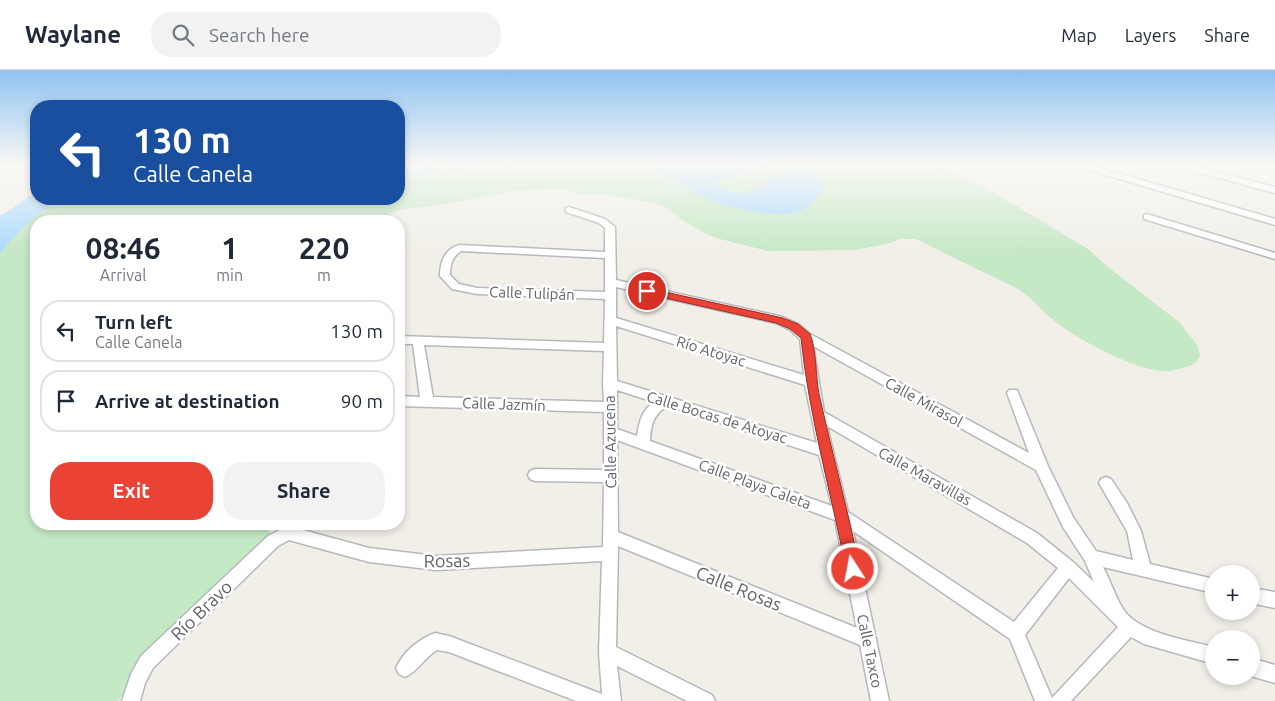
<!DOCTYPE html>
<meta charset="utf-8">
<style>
body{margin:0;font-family:Ubuntu,sans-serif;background:#f2f2f3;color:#1f2937;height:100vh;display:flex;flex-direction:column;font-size:19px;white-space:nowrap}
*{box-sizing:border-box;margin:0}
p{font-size:16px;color:#747a83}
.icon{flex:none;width:28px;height:28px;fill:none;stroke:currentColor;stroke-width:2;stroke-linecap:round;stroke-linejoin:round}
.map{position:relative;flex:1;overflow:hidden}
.sheet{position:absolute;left:30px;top:145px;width:375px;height:315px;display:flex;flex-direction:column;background:#fff;border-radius:20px;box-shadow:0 2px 8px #0003}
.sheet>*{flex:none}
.banner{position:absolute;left:30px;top:30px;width:375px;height:105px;border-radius:20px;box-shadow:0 2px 8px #0003;background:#1a4fa0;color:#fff;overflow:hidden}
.fabs{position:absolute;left:1205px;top:495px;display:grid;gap:10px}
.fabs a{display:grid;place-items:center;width:55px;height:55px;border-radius:50%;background:#fff;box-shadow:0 2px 8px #0003;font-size:25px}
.pin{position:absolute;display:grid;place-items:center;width:42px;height:42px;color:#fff;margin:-21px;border:2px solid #fff;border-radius:50%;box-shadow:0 1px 5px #0007}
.me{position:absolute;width:55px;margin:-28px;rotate:349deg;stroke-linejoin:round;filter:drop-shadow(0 0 4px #0008)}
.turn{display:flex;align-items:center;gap:18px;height:105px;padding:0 20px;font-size:22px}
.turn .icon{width:65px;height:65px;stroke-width:2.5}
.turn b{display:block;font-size:35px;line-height:42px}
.eta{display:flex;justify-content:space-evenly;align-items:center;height:85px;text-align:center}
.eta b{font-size:30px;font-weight:700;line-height:35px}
.action{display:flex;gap:10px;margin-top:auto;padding:10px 20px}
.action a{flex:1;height:58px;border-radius:20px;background:#ea4335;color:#fff;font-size:20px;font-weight:700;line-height:58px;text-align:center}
.action a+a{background:#f2f2f3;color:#1f2937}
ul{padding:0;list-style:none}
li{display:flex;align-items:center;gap:15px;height:62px;margin:0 10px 8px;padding:0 10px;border:2px solid #e0e1e3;border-radius:20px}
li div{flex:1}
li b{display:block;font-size:19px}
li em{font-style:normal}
header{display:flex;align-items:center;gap:30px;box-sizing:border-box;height:70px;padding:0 25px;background:#fff;border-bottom:1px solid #e0e1e3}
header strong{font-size:24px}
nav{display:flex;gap:28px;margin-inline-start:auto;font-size:18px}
.search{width:350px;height:45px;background:#f2f2f3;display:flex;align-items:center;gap:12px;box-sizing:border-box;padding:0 18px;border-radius:20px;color:#747a83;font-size:19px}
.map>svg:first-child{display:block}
.green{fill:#c5e8c5}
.water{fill:#aadaff}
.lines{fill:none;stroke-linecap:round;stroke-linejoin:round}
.minor-casing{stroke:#b5b8bc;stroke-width:3}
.minor{fill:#fff;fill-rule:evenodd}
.route{fill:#ea4335;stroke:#982c22}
.labels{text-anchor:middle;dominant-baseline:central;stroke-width:5;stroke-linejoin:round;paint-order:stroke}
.street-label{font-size:15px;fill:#5f6368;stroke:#fff}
.near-street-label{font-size:18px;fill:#5f6368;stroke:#fff}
</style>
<header>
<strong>Waylane</strong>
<div class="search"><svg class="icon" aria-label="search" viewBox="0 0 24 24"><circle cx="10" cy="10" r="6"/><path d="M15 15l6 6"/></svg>Search here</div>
<nav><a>Map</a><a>Layers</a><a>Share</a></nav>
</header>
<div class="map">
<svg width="1275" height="631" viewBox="0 0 1275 631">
<rect width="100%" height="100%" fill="#f1efe8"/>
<path class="green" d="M 399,95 L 933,95 L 953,101 L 1000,126 L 1088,179 L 1108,197 L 1180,253 L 1197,275 L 1200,285 C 1197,295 1189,296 1179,299 C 1173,300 1167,302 1161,301 C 1134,299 1081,271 1060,255 C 1045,245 1034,230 1020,220 L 916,169 L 900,169 L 887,174 L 854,180 L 768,181 L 720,169 L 706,164 L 684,151 L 662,135 L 606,124 L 581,124 L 563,119 L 512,121 L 445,134 L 399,140 L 374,151 L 36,151 L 36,454 L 265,454 L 272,467 L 164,572 L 118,631 L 0,631 L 0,154 L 44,129 L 399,129 Z"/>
<path class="water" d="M 399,95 L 424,95 L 427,99 L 459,95 L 487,95 L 431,103 L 399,106 Z
M 649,95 L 769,95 L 719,110 L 716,113 L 717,117 C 728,124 747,125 758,118 C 766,113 773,106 781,102 C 794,96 816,102 824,114 C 821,123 812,134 803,140 C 784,151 724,137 705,128 C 686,118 668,105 649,95 Z
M 36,120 L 36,129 L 65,129 C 37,140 19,161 0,183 L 0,146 L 19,134 Z"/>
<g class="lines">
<defs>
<path id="minor" d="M 1078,95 L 1090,95 L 1275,149 L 1275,155 L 1079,97 Z
M 1177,95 L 1190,95 L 1275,117 L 1275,123 L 1178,97 Z
M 569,137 L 605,149 L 615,157 L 616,210 L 783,247 L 798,254 L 810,264 L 1029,383 L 1007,323 L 1009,320 L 1017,320 L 1048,396 L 1073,447 L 1096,481 L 1133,490 L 1127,461 L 1099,413 L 1101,409 L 1106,407 L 1111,409 L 1127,433 L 1141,461 L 1150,494 L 1214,509 L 1214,523 L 1103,497 C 1110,510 1115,526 1123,539 C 1138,563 1187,570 1214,577 L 1214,594 L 1144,574 L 1131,567 L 1071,631 L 1035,631 L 1010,569 L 853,461 L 889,631 L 871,631 L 860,575 L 618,476 L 616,577 L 712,625 L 715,631 L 687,631 L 617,596 L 621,631 L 576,631 L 449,582 L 437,580 C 425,587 418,601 405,607 L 399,604 L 396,598 C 403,582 419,569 435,563 L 449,566 L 602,624 L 599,582 L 602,491 L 436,500 L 369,492 L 289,470 L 278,476 L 153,598 L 145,613 L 140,631 L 122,631 L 131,604 L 141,586 L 268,466 L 288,456 L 369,478 L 436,486 L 603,477 L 604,412 L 535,411 L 530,409 L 528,405 L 530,401 L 535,399 L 604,400 L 604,342 L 399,336 L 399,326 L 420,327 L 413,274 L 399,274 L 399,266 L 604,273 L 605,229 L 477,224 L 452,219 L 440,206 C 440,192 445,179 459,175 L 605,182 L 605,158 L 599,153 L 566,142 L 566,138 ZM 461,181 L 605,188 L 605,222 L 477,218 L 459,214 L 450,205 C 450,195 452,187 461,181 ZM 616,217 L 776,253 L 790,260 L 800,269 L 804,305 L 616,248 ZM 616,256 L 805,315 L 817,373 L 617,311 ZM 424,275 L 604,281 L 603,313 L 604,332 L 433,327 ZM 813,276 L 1036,400 L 1063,457 L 1085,491 L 1094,512 L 1073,492 L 1037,463 L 824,342 ZM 617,320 L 654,332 C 642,340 639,352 637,366 L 617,359 ZM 668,336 L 819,385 L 832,436 L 650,371 C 651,355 653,344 668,336 ZM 827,356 L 1027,473 L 1058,498 L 1014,552 L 848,442 ZM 617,370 L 835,450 L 857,558 L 618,462 ZM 1069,508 L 1118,557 L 1052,628 L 1025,565 Z
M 1147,144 L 1275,183 L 1275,189 L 1144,149 L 1144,145 Z
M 1251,518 L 1275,522 L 1275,538 L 1251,533 Z
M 1251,588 L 1275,595 L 1275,613 L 1251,606 Z"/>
</defs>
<use href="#minor" class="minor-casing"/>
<use href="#minor" class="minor"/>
</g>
<linearGradient id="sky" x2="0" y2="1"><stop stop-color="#8fc3f1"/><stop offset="0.52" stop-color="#f9f8f5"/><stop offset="1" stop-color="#f9f8f5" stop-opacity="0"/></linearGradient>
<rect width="1275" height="183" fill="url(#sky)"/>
<path class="route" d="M 647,218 L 783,248 L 798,254 L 810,264 C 816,277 816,308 819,324 C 832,383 848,440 860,499 L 858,504 L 853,505 L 848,504 L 846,499 C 831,422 809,347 801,268 L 790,259 L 776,253 L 643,223 L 642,221 Z"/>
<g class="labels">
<g class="street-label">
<text transform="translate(532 223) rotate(2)">Calle Tulipán</text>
<text transform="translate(711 281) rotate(17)">Río Atoyac</text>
<text transform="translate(924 332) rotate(29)">Calle Mirasol</text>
<text transform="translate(504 334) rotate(2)">Calle Jazmín</text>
<text transform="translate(717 347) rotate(17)">Calle Bocas de Atoyac</text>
<text transform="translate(610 372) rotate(-91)">Calle Azucena</text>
<text transform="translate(925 406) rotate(29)">Calle Maravillas</text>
<text transform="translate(755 414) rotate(20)">Calle Playa Caleta</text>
<text transform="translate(870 581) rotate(78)">Calle Taxco</text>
</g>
<g class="near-street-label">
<text transform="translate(447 490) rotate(-1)">Rosas</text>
<text transform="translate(739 518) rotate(22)">Calle Rosas</text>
<text transform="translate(201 540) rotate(-44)">Río Bravo</text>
</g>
</g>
</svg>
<div class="fabs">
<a>+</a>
<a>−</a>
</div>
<div class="pin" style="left:647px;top:221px;background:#d93025"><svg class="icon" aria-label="arrive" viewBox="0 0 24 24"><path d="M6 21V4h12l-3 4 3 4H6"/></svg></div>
<svg class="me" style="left:853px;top:499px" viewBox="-20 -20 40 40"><circle r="17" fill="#ea4335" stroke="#fff" stroke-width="3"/><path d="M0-11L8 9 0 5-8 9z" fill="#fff"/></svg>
<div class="banner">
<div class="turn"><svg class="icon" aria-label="left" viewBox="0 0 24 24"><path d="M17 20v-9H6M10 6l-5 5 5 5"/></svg><div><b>130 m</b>Calle Canela</div></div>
</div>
<section class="sheet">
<div class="eta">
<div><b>08:46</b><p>Arrival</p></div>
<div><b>1</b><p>min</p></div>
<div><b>220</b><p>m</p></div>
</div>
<ul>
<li><svg class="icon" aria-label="left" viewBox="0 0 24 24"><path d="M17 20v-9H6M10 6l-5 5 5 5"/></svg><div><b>Turn left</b><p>Calle Canela</p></div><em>130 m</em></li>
<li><svg class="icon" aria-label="arrive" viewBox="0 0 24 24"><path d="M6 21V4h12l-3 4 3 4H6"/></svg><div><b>Arrive at destination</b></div><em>90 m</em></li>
</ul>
<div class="action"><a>Exit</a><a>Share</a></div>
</section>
</div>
